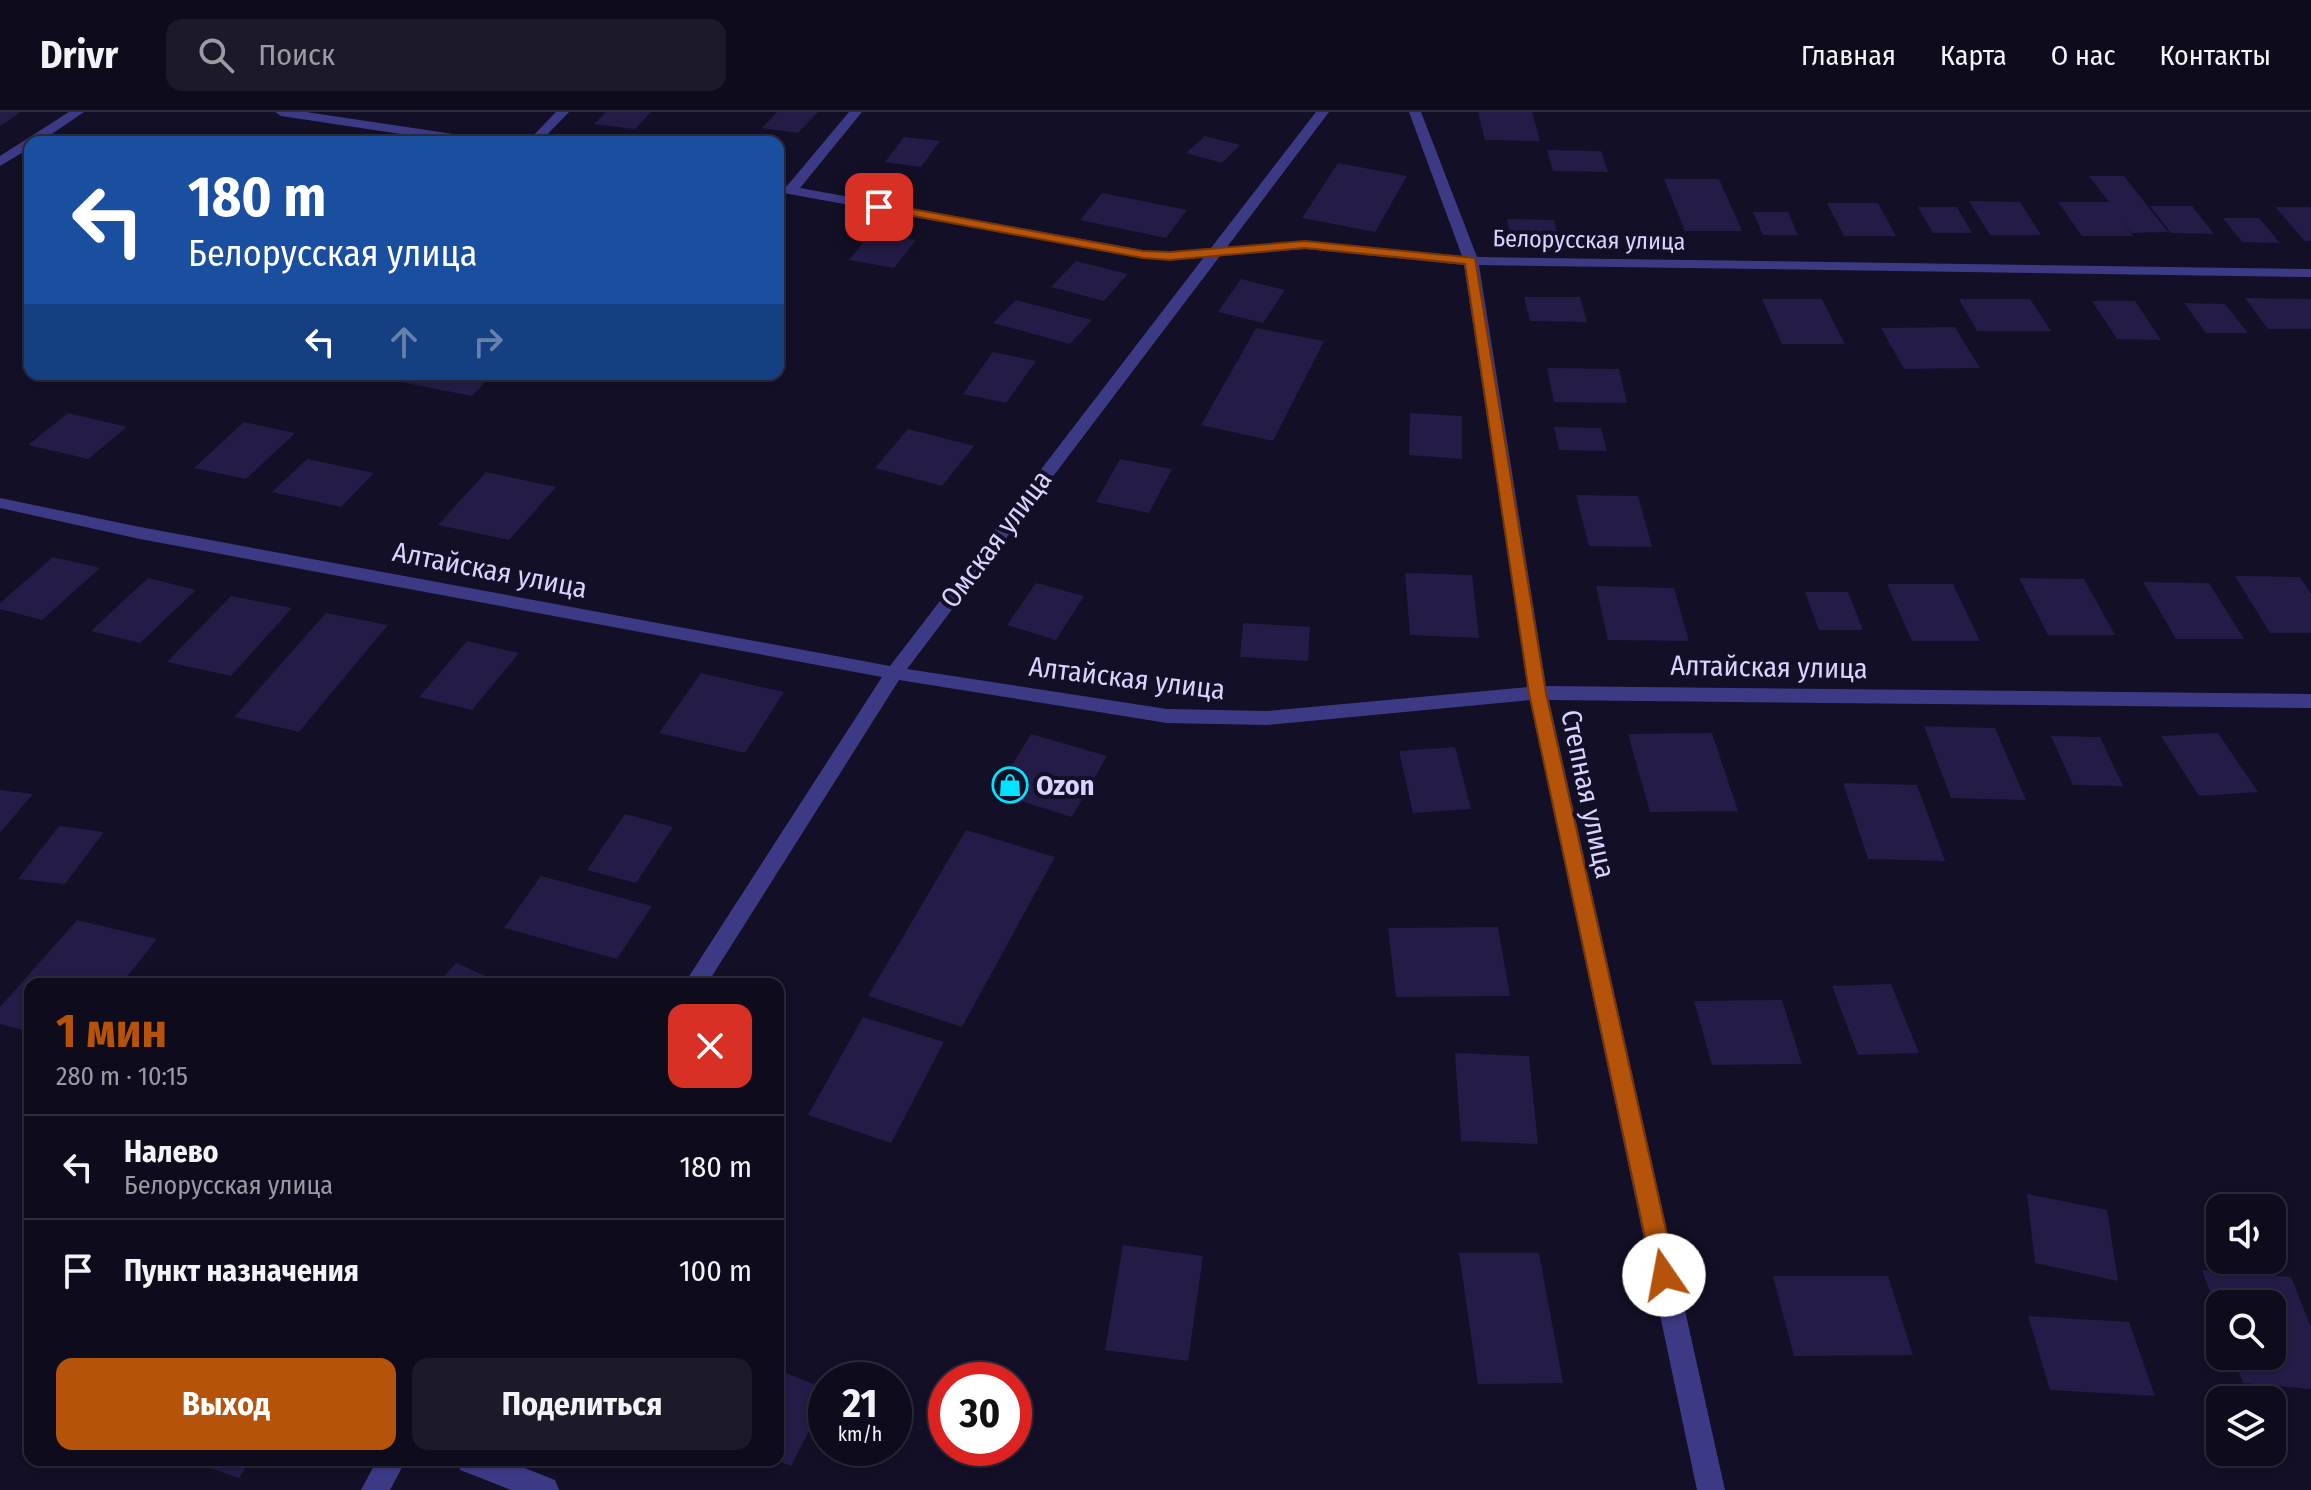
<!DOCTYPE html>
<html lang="ru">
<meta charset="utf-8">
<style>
body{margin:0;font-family:"Fira Sans Condensed",sans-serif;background:#1c1929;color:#f1f3f6;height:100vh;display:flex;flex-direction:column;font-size:30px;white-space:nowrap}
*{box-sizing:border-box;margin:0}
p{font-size:26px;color:#9b9ba3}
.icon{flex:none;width:44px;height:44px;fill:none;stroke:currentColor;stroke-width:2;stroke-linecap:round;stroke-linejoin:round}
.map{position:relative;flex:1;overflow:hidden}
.panel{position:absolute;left:24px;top:866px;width:760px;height:488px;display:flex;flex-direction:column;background:#0e0b1c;border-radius:16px;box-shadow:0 2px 6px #0004,0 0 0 2px #2e2b3b}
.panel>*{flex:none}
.banner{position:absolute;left:24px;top:24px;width:760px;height:244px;border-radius:16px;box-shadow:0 2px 6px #0004,0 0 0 2px #2e2b3b;background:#1a4fa0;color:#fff;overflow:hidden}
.tools{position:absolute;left:2206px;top:1082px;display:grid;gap:16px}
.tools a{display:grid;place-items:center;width:80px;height:80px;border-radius:16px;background:#0e0b1c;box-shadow:0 2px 6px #0004,0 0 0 2px #2e2b3b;font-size:40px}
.speed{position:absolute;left:808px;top:1250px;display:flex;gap:16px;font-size:40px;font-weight:700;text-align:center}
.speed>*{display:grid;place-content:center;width:104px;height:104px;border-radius:50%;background:#0e0b1c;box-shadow:0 2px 6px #0004,0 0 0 2px #2e2b3b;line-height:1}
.speed small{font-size:20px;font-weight:400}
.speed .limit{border:12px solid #d22;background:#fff;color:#111}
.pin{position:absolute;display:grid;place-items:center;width:68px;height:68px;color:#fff;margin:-34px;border-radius:16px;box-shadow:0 4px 12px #0006}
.me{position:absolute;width:88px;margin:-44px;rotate:348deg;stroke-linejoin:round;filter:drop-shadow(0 0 6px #0008)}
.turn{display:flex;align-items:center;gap:28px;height:168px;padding:0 32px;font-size:36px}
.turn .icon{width:104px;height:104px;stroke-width:2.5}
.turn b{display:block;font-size:56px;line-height:68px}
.lanes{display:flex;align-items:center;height:76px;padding:0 32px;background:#0003;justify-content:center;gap:40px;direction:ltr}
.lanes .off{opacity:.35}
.round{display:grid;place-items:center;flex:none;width:84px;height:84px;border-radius:16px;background:#1c1929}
.headline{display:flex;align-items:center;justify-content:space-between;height:136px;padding:0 32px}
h1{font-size:48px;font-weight:700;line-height:60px;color:#b45309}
.button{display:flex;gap:16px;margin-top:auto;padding:16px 32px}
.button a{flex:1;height:92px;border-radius:16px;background:#b45309;color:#fff;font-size:32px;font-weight:700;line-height:92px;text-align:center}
.button a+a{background:#1c1929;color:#f1f3f6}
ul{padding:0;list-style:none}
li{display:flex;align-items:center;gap:24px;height:104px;padding:0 32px;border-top:2px solid #2e2b3b}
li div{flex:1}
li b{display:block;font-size:30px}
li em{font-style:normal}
header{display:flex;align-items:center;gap:48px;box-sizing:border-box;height:112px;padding:0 40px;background:#0e0b1c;border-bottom:2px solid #2e2b3b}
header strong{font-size:38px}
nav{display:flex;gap:44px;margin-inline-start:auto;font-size:28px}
.search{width:560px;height:72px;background:#1c1929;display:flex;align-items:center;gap:20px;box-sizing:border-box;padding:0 28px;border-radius:16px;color:#9b9ba3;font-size:30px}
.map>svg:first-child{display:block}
.building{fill:#241b47}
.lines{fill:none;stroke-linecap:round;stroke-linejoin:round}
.minor{fill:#3d3a85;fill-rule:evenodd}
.route{fill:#b45309;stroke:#753606;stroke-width:2}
.labels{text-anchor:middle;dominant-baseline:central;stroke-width:8;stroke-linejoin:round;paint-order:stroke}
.far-street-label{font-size:24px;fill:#d9d4ff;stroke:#130f26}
.street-label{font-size:28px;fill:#d9d4ff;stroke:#130f26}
.poi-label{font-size:28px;font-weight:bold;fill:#d9d4ff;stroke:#130f26;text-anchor:start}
</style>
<header>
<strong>Drivr</strong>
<div class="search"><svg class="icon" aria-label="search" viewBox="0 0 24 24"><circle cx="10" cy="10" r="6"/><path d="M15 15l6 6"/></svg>Поиск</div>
<nav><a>Главная</a><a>Карта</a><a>О нас</a><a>Контакты</a></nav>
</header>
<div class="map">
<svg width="2311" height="1378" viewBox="0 0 2311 1378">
<rect width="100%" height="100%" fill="#130f26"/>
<path class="building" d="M 0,0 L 21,0 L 0,14 Z
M 606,0 L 651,0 L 635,17 L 594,12 Z
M 777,0 L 818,0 L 798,21 L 762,16 Z
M 1478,0 L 1532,0 L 1540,29 L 1485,28 Z
M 211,24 L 239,28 L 239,30 L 202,30 Z
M 1205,24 L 1240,33 L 1222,51 L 1186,41 Z
M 904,25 L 940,29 L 921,55 L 885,50 Z
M 1547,38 L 1601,39 L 1608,60 L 1553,59 Z
M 1338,51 L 1407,64 L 1375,120 L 1302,106 Z
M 2089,64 L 2124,64 L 2168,120 L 2132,121 L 2124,110 L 2133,124 L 2082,124 L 2058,90 L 2109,90 Z
M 1664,67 L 1719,67 L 1742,119 L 1685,119 Z
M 1102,81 L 1187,98 L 1166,126 L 1080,108 Z
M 1969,89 L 2020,90 L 2041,123 L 1990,123 Z
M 1827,91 L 1878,91 L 1896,124 L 1844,124 Z
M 2150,94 L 2192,94 L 2214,122 L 2171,121 Z
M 1918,95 L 1957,95 L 1972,121 L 1933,121 Z
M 2275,95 L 2311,95 L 2311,129 L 2305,129 Z
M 1753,100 L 1788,100 L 1798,123 L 1763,123 Z
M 2223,106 L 2259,106 L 2280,131 L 2242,130 Z
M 1507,107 L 1554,108 L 1560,133 L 1512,133 Z
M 872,120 L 916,128 L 894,156 L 849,148 Z
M 1076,149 L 1128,162 L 1104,189 L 1051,175 Z
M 1241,167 L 1285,178 L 1263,211 L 1218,200 Z
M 1524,185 L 1580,185 L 1587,210 L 1530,209 Z
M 2245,186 L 2311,187 L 2311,217 L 2268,217 Z
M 1762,187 L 1822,187 L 1845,232 L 1782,232 Z
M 1959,187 L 2030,187 L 2051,219 L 1977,219 Z
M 1016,188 L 1092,208 L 1070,232 L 993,211 Z
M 2092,189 L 2135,189 L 2161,228 L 2117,227 Z
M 2184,191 L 2225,192 L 2248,221 L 2206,221 Z
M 1955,215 L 1980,256 L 1904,257 L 1881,216 Z
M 1256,216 L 1324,229 L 1273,329 L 1201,313 Z
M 993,240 L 1036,249 L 1006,291 L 963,282 Z
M 1547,256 L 1619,257 L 1627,291 L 1554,290 Z
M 409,262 L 493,262 L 472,284 L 401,270 Z
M 68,301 L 127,315 L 88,347 L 28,333 Z
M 1410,301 L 1462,304 L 1462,347 L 1409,343 Z
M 244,310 L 295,321 L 246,367 L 194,356 Z
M 1554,315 L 1601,316 L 1607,339 L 1559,338 Z
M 908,317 L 974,334 L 942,374 L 875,356 Z
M 307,347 L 374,361 L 341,395 L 272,380 Z
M 1120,347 L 1172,357 L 1149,401 L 1096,390 Z
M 486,360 L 556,375 L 509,428 L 438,413 Z
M 1576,383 L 1638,384 L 1652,435 L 1589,434 Z
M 53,445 L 100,456 L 42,508 L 0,497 L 0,491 Z
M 1405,461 L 1472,463 L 1479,526 L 1410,523 Z
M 2235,464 L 2300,465 L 2311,482 L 2311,521 L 2270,521 Z
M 148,466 L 196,478 L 140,531 L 91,519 Z
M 2019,466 L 2084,467 L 2115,523 L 2048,523 Z
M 2143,470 L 2209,471 L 2244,527 L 2176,527 Z
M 1036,471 L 1084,484 L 1056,528 L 1007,513 Z
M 1887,472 L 1953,472 L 1980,529 L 1912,529 Z
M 1596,474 L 1674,476 L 1689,529 L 1608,528 Z
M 1805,480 L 1848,480 L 1863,518 L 1819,518 Z
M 231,484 L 292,496 L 231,564 L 167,550 Z
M 326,501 L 388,513 L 299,620 L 234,605 Z
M 1243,511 L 1310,515 L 1308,549 L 1240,545 Z
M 467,529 L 519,541 L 472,598 L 419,585 Z
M 701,561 L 784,580 L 745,641 L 659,621 Z
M 1924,614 L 1995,616 L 2026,688 L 1951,686 Z
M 1712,621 L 1738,699 L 1650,700 L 1628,622 Z
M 2218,621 L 2258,680 L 2199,684 L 2161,624 Z
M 1031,622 L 1107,644 L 1072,705 L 995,681 Z
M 2051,624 L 2100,625 L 2123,674 L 2073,673 Z
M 1455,635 L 1471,697 L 1413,701 L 1399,639 Z
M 1843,671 L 1917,673 L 1945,749 L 1868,747 Z
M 0,678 L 33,682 L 0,721 Z
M 625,702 L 673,715 L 636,771 L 587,758 Z
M 59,714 L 104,720 L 65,772 L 18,767 Z
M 966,718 L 1055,745 L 962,915 L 868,884 Z
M 541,764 L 652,794 L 617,847 L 504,816 Z
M 77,808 L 157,827 L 121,872 L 30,872 L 30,920 L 0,912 L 0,895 Z
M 1498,815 L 1510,884 L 1396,885 L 1388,816 Z
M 456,851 L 504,872 L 437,872 Z
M 1891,872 L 1919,941 L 1858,943 L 1832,874 Z
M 1782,888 L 1802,952 L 1712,953 L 1694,889 Z
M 863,905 L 944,930 L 891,1031 L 808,1003 Z
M 1455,941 L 1529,944 L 1538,1032 L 1461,1029 Z
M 2027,1082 L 2107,1098 L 2118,1169 L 2035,1151 Z
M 1123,1133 L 1203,1144 L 1188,1249 L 1105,1238 Z
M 1459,1141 L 1539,1141 L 1563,1271 L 1478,1272 Z
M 2202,1158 L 2291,1165 L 2311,1215 L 2311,1277 L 2243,1271 L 2233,1244 L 2272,1244 L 2272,1192 L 2220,1192 L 2220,1207 Z
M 1773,1164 L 1888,1164 L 1913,1243 L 1794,1244 Z
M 2028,1204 L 2129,1210 L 2155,1284 L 2050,1278 Z
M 778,1258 L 826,1277 L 826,1286 L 791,1354 L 778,1349 Z
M 186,1348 L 251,1348 L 239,1366 Z"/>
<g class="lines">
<path class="minor" d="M 69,0 L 84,0 L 40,30 L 30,30 L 30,36 L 0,54 L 0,44 Z
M 275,0 L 306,0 L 480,26 L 486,30 L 454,30 L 281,4 Z
M 556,0 L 569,0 L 540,30 L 527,30 Z
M 849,0 L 862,0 L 800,76 L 1143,138 L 1170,140 L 1211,136 L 1316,0 L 1329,0 L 1227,135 L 1305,129 L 1462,144 L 1409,0 L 1421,0 L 1477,145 L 2311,157 L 2311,165 L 1479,153 L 1546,574 L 2311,582 L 2311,596 L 1549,588 L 1725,1378 L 1697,1378 L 1530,588 L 1267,613 L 1167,611 L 899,568 L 707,872 L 684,872 L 882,565 L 140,427 L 0,396 L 0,386 L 140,415 L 890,554 L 1204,145 L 1143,146 L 778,80 L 778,72 L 787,74 ZM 1305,137 L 1464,153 L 1528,575 L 1267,599 L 1167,597 L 907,557 L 1220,144 Z
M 377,1348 L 406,1348 L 390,1378 L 361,1378 Z
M 456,1348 L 504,1348 L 555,1368 L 559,1378 L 511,1378 L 460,1358 Z"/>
</g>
<path class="route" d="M 879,91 L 1143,139 L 1170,140 L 1305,129 L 1475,146 L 1546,581 L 1676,1163 L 1672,1171 L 1664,1174 L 1656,1171 L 1653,1163 L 1529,581 L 1465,152 L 1305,136 L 1170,148 L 1143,146 L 875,97 L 873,95 Z"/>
<defs>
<symbol id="shop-ring" viewBox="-11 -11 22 22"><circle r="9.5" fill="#130f26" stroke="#00e5ff" stroke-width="1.5"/><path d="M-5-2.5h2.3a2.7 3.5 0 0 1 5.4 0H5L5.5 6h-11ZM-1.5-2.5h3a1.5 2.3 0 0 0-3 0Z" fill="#00e5ff"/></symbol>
</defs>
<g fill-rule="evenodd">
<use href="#shop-ring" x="990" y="653" width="40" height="40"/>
</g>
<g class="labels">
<g class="far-street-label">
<text transform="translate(1589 128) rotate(1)">Белорусская улица</text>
</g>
<g class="street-label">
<text transform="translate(996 427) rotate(-53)">Омская улица</text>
<text transform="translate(490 458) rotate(11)">Алтайская улица</text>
<text transform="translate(1769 555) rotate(1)">Алтайская улица</text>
<text transform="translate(1127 566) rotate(7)">Алтайская улица</text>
<text transform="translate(1588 682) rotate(78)">Степная улица</text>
</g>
<g class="poi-label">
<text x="1036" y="673">Ozon</text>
</g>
</g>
</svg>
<div class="tools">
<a><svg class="icon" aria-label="sound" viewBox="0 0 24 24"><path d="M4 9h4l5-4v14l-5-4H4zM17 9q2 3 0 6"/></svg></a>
<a><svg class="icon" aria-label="search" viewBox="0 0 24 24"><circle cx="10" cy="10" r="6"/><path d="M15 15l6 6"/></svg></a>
<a><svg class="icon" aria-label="layers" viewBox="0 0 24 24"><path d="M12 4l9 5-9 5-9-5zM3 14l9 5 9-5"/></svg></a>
</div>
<div class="speed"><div>21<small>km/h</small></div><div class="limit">30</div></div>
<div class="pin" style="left:879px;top:95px;background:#d93025"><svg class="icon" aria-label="arrive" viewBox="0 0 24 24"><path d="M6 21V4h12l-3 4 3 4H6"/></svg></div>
<svg class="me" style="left:1664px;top:1163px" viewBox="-20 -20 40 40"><circle r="19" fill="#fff"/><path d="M0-13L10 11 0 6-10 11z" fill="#b45309"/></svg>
<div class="banner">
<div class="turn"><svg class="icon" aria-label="left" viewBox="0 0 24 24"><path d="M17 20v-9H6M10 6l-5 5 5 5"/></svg><div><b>180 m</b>Белорусская улица</div></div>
<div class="lanes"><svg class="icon" aria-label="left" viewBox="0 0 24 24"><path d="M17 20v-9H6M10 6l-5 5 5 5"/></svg><svg class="icon off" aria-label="ahead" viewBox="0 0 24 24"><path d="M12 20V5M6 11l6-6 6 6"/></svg><svg class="icon off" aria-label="right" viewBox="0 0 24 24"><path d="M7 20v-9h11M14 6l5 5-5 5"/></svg></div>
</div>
<section class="panel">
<div class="headline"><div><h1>1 мин</h1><p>280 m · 10:15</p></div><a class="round" style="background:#d93025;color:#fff"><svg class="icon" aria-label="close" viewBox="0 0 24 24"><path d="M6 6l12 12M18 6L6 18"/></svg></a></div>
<ul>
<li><svg class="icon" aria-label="left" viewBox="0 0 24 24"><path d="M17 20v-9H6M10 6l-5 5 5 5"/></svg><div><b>Налево</b><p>Белорусская улица</p></div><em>180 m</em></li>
<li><svg class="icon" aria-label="arrive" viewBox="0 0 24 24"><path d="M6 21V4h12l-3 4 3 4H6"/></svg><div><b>Пункт назначения</b></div><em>100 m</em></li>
</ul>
<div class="button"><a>Выход</a><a>Поделиться</a></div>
</section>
</div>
